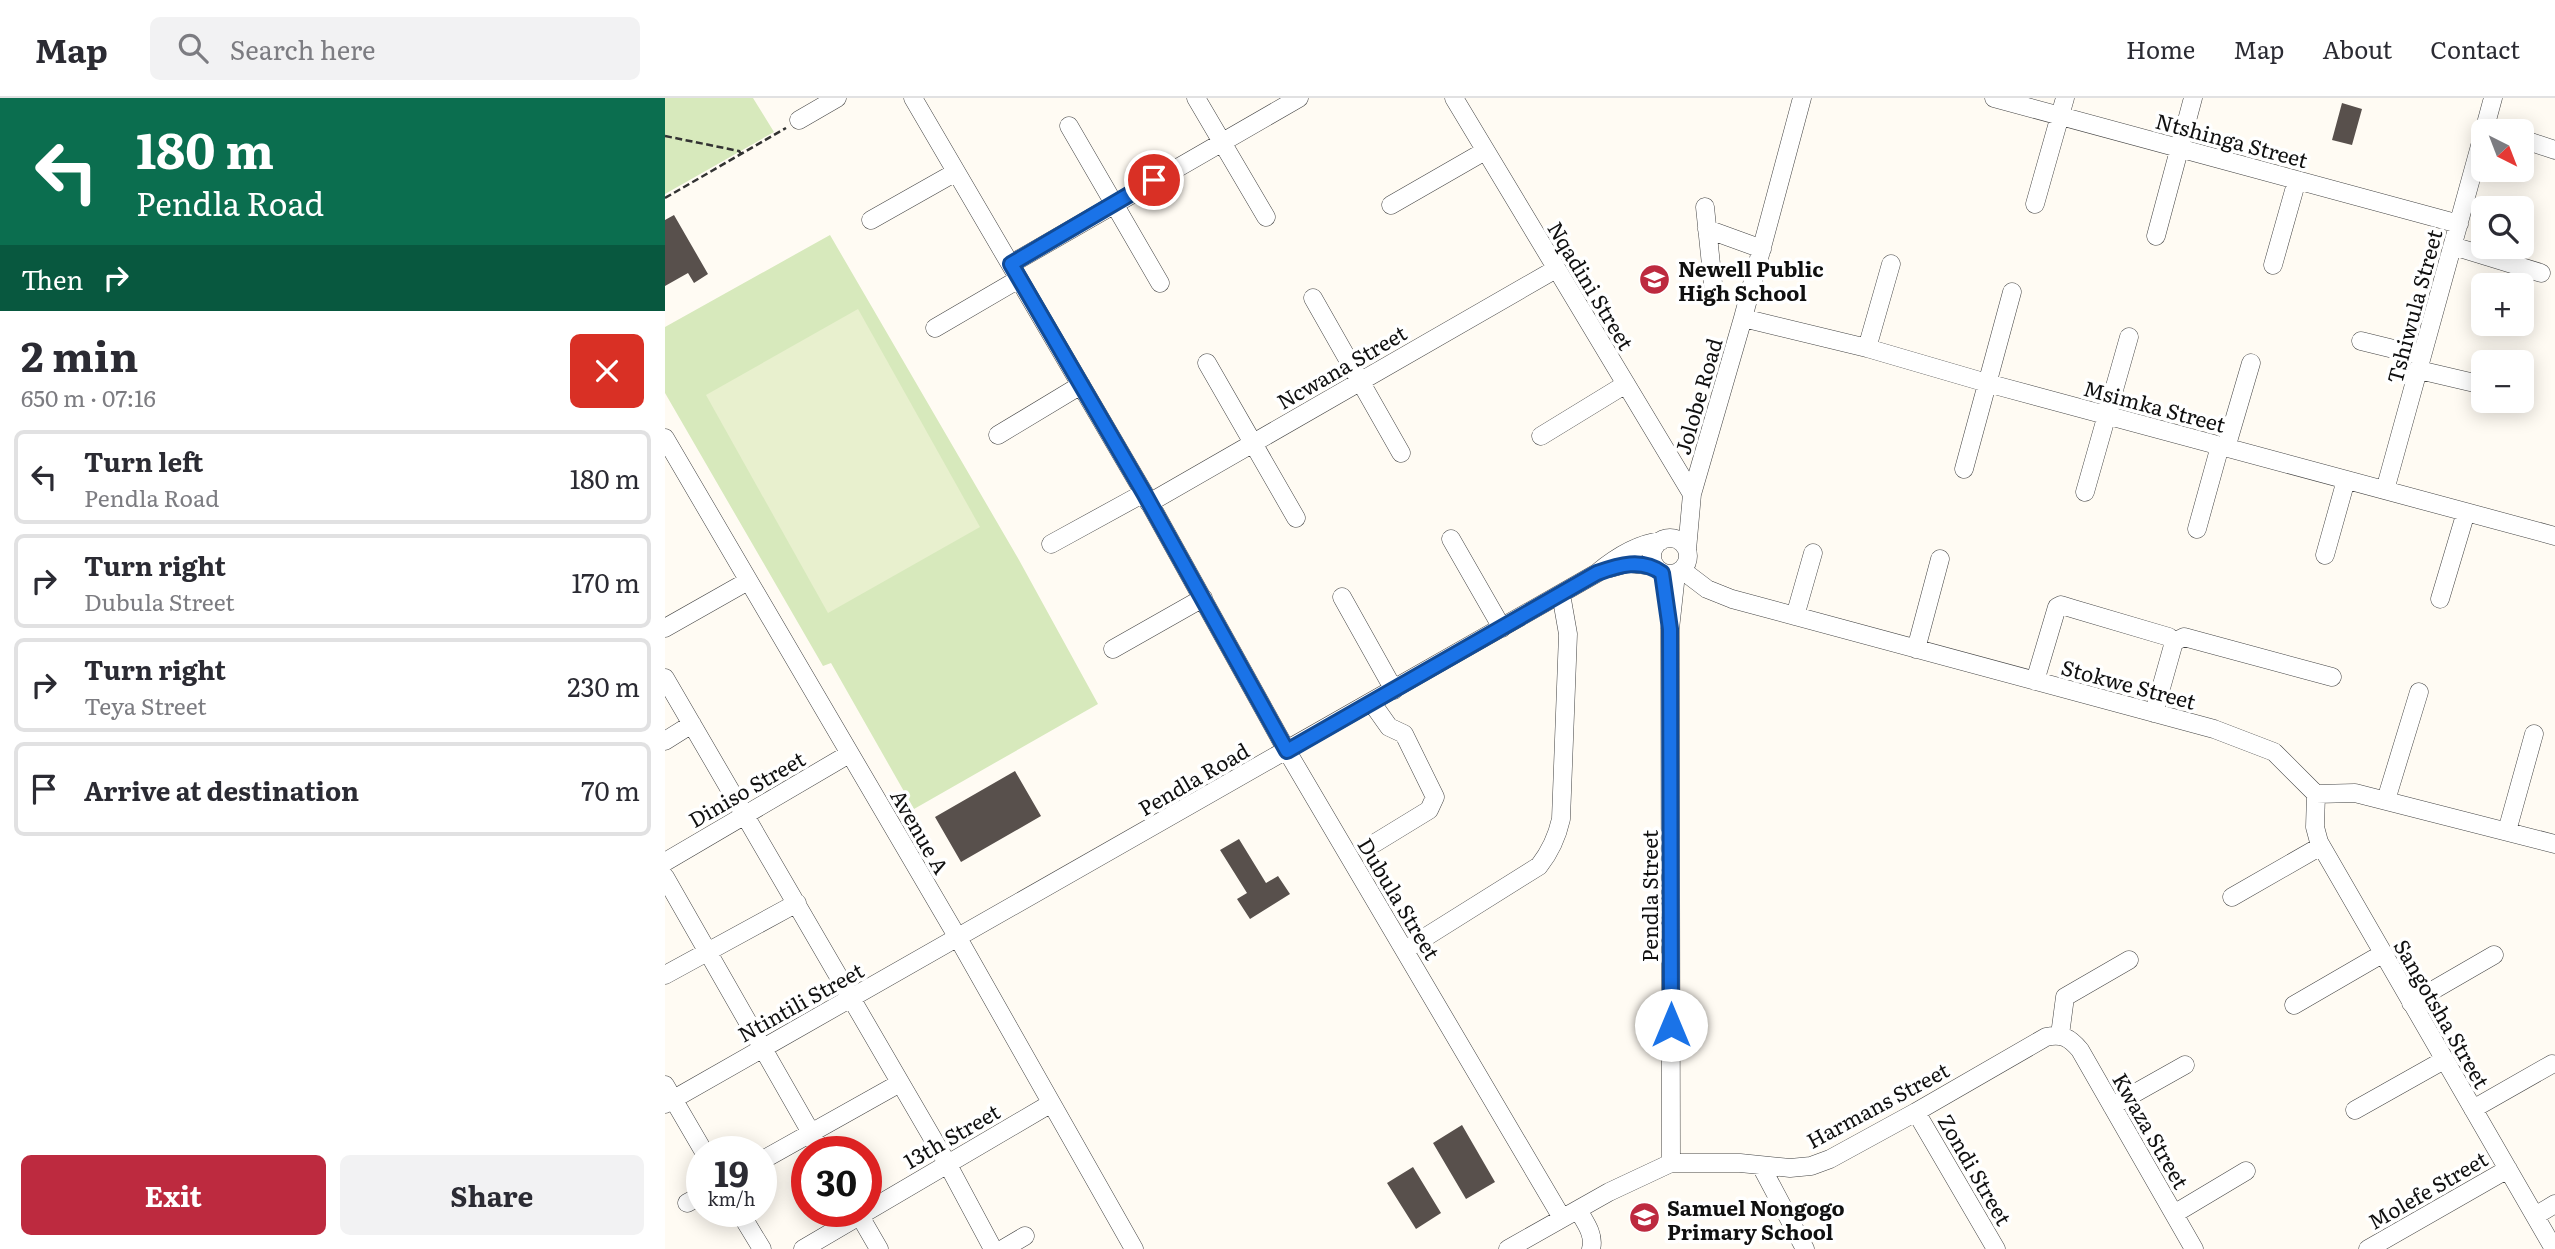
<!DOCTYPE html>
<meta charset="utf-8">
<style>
body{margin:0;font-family:Literata,serif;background:#f2f2f3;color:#2b2b33;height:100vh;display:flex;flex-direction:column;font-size:26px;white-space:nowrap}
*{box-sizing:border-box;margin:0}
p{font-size:23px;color:#7c7c81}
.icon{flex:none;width:38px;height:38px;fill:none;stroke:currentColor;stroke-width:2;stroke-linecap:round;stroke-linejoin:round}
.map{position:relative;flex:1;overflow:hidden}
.sheet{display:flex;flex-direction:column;background:#fff;width:665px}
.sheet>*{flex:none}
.guide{background:#0b6e4f;color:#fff;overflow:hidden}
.needle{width:46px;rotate:138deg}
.buttons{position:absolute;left:1806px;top:21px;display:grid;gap:14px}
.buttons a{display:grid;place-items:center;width:63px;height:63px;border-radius:10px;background:#fff;box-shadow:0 4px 18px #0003;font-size:35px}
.speed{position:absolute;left:21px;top:1038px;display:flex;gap:14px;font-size:35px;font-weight:700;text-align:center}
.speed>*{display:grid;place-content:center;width:91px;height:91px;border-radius:50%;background:#fff;box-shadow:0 4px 18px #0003;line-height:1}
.speed small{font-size:18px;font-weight:400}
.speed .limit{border:10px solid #d22;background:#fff;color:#111}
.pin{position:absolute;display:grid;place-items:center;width:60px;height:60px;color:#fff;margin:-30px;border:4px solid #fff;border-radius:50%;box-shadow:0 2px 7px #0007}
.me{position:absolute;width:77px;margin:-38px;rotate:0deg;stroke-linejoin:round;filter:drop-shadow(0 0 5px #0008)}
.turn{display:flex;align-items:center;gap:24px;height:147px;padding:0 21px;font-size:32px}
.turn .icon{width:91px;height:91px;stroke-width:2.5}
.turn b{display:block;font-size:49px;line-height:60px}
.then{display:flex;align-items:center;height:66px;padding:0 21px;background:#0003;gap:14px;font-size:26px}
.round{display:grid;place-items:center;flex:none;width:74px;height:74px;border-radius:10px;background:#f2f2f3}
.summary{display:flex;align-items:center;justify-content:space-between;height:119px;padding:0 21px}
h1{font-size:42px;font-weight:700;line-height:52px}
.cta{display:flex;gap:14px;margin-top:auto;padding:14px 21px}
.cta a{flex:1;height:80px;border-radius:10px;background:#bd2a3f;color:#fff;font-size:28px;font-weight:700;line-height:80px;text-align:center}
.cta a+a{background:#f2f2f3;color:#2b2b33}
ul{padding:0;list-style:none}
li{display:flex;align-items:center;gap:21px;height:94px;margin:0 14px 10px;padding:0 7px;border:4px solid #e1e1e2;border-radius:10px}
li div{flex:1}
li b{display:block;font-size:26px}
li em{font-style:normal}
header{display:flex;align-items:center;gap:42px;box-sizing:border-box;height:98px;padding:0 35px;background:#fff;border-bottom:2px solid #e1e1e2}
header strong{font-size:33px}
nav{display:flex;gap:38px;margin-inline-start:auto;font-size:24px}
.search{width:490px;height:63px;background:#f2f2f3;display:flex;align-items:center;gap:18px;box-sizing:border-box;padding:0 24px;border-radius:10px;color:#7c7c81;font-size:26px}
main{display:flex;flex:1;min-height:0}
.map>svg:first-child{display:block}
.green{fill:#d7e9bc}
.pitch{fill:#e8f0ce}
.building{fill:#58504c}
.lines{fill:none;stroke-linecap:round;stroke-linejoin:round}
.minor-casing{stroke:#434343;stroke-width:19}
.path{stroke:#323232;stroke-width:2.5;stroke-dasharray:7 3.5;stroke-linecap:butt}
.minor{stroke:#fff;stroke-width:18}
.route-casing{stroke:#114b97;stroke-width:18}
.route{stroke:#1a73e8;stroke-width:12}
.labels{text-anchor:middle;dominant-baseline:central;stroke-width:7;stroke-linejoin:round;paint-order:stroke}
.street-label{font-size:21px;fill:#101010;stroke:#fff}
.poi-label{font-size:21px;font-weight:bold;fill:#101010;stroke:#fff;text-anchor:start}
</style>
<header>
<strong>Map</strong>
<div class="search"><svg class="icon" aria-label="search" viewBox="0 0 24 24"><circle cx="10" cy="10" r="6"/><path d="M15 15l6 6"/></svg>Search here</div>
<nav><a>Home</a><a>Map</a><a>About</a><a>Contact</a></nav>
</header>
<main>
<section class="sheet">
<div class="guide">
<div class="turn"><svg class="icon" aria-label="left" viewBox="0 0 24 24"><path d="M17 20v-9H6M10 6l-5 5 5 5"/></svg><div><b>180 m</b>Pendla Road</div></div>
<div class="then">Then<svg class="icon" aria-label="right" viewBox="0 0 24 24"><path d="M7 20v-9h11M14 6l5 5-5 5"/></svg></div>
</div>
<div class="summary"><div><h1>2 min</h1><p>650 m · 07:16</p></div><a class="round" style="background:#d93025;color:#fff"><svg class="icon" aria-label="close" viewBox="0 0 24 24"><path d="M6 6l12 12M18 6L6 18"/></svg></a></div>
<ul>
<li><svg class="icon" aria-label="left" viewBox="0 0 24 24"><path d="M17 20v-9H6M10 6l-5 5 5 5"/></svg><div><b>Turn left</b><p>Pendla Road</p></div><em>180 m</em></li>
<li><svg class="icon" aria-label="right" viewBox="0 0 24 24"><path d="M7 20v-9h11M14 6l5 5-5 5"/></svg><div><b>Turn right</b><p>Dubula Street</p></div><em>170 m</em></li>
<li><svg class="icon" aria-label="right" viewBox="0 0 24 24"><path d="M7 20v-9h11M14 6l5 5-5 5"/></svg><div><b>Turn right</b><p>Teya Street</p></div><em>230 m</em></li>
<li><svg class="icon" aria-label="arrive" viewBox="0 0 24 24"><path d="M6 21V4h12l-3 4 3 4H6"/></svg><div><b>Arrive at destination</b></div><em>70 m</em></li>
</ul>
<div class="cta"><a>Exit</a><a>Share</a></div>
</section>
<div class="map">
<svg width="1890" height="1151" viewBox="0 0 1890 1151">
<rect width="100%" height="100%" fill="#fffbf3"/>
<path class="green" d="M 0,0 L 88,0 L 109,34 L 0,96 Z
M 165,137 L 354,462 L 433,606 L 249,711 L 166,565 L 158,568 L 0,295 L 0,229 Z"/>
<path class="pitch" d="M 193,211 L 315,429 L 163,515 L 41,297 Z"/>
<path class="building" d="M 1677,5 L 1697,11 L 1687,47 L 1667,42 Z
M 9,117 L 43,176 L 29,185 L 23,175 L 0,188 L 0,122 Z
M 350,673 L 376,718 L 296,764 L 270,719 Z
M 574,741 L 601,785 L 613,778 L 625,796 L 585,821 L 572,801 L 582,795 L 555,752 Z
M 797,1027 L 830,1084 L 801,1101 L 768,1045 Z
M 748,1069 L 776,1115 L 751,1131 L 722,1085 Z"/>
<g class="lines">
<defs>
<path id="minor" d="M 248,0 L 479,395 L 622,653 L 897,1120
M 531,0 L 601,119
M 789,0 L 1027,396
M 1329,0 L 1794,126
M 134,22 L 172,0
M 404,28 L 495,185
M 1819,33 L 1828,0
M 1857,41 L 1890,52
M 1370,106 L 1400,0
M 726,107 L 820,53
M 1040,109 L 1048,186
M 206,122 L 291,74
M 1042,131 L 1097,151
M 1491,138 L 1528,0
M 1788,148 L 1876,175
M 346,166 L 634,0
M 1608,167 L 1632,82
M 648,200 L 736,355
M 1078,220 L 1202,250 L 1322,285 L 1890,438
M 270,230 L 354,181
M 1696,243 L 1757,258
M 1202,250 L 1226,166
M 542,265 L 631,420
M 1754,272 L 1818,287
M 333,337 L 416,287
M 876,338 L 961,286
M 0,340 L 293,840 L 469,1151
M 1561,350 L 1586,265
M 1299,371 L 1347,194
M 1720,392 L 1818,37
M 1420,394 L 1464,239
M 484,405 L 891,171
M 1532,431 L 1555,348
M987 458a18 18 0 1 1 36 0a18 18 0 1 1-36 0Z
M 786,441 L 837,530
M 386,446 L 479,395
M 1022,452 L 1027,396 L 1078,220 L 1137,0
M 1660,457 L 1681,382
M 945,470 L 963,465 L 990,468
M 1017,472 L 1042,491 L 1067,501 L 1549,631 L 1609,654 L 1651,696 L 1690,695 L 1890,746
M 677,499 L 729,592
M 1775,501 L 1801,414
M 1130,518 L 1148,455
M 0,530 L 83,483
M 1509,544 L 1519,539 L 1667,579
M 448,551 L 538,500
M 1251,551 L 1275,461
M 0,580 L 282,1065 L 328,1151
M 1370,583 L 1392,509 L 1396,507 L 1409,511 L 1504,539 L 1509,544 L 1489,615
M 707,605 L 724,629 L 739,636 L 770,699 L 764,712 L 710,745
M 0,643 L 27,626
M 1651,696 L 1650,729 L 1654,744 L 1889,1151
M 1721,702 L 1754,594
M 1842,733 L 1869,636
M 0,764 L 184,656
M 0,779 L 157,1054
M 1567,799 L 1656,748
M 740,852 L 874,768 C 885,754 892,739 896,721 L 903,536 L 896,496
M 0,877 L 132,805
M 1746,905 L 1829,857
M 1629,907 L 1717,856
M 1395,937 L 1400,899 L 1464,862
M 0,987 L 39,1054
M 0,1006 L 932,475 C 950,460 972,446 996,443
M 1447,1008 L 1520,967
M 1808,1011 L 1887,966
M 1690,1012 L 1779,962
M 1251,1014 L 1331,1151
M 96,1063 L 235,985
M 1006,1065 L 1005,531 L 1011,476
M 1096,1068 L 1140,1151
M 22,1105 L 37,1097
M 913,1112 C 920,1124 930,1137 926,1151
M 74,1113 L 97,1151
M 192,1113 L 214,1151
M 1509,1116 L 1581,1073
M 1870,1118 L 1890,1106
M 138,1151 L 385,1006
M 338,1151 L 360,1138
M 843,1151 L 944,1094 L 1006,1065 L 1075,1065 L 1125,1070 L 1146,1068 L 1165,1061 L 1251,1014 L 1381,939 C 1397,935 1405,940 1415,952 L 1529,1151
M 1703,1151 L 1843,1071"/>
</defs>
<use href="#minor" class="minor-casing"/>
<path class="path" d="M 0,38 L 74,53 L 76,56
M 0,100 L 121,30"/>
<use href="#minor" class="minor"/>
</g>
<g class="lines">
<defs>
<path id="route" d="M 489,82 L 346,166 L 479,395 L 622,653 L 932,475 C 954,467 977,460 997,475 L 1005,531 L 1006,927"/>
</defs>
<use href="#route" class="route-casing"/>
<use href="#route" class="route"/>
</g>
<defs>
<symbol id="school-disc" viewBox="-11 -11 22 22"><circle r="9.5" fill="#bd2a3f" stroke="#fff"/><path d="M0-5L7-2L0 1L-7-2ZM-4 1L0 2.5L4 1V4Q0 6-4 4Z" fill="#fff"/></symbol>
</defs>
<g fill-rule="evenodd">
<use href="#school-disc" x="972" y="164" width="35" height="35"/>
<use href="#school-disc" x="962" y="1102" width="35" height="35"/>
</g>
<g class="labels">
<g class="street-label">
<text transform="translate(1567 41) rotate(15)">Ntshinga Street</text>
<text transform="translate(927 187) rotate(59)">Nqadini Street</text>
<text transform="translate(1748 208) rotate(-75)">Tshiwula Street</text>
<text transform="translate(676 268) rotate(-30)">Ncwana Street</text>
<text transform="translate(1032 298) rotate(-74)">Jolobe Road</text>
<text transform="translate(1490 307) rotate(15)">Msimka Street</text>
<text transform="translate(1464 585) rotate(15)">Stokwe Street</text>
<text transform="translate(528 680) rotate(-30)">Pendla Road</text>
<text transform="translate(81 690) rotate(-30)">Diniso Street</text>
<text transform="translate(256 733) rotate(60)">Avenue A</text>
<text transform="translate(983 798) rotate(-90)">Pendla Street</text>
<text transform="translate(735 800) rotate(59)">Dubula Street</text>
<text transform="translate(135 903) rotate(-29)">Ntintili Street</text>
<text transform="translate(1778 915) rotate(60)">Sangotsha Street</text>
<text transform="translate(1212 1006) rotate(-28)">Harmans Street</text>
<text transform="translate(1487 1032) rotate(60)">Kwaza Street</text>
<text transform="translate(286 1037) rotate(-30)">13th Street</text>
<text transform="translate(1311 1071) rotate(60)">Zondi Street</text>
<text transform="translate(1762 1091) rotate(-30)">Molefe Street</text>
</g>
<g class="poi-label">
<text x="1013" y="169">Newell Public<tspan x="1013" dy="24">High School</tspan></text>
<text x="1002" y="1108">Samuel Nongogo<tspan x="1002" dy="24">Primary School</tspan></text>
</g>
</g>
</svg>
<div class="buttons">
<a><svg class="needle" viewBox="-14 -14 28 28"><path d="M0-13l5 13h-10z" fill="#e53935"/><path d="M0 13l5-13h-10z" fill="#7c7c81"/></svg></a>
<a><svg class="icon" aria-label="search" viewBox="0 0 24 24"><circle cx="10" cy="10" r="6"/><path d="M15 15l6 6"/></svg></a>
<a>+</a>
<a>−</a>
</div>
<div class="speed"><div>19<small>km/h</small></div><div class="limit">30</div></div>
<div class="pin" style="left:489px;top:82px;background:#d93025"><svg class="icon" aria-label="arrive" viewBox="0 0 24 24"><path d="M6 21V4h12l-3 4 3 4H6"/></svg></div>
<svg class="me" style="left:1006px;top:927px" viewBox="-20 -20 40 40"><circle r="19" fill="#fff"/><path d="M0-13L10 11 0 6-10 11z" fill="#1a73e8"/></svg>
</div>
</main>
